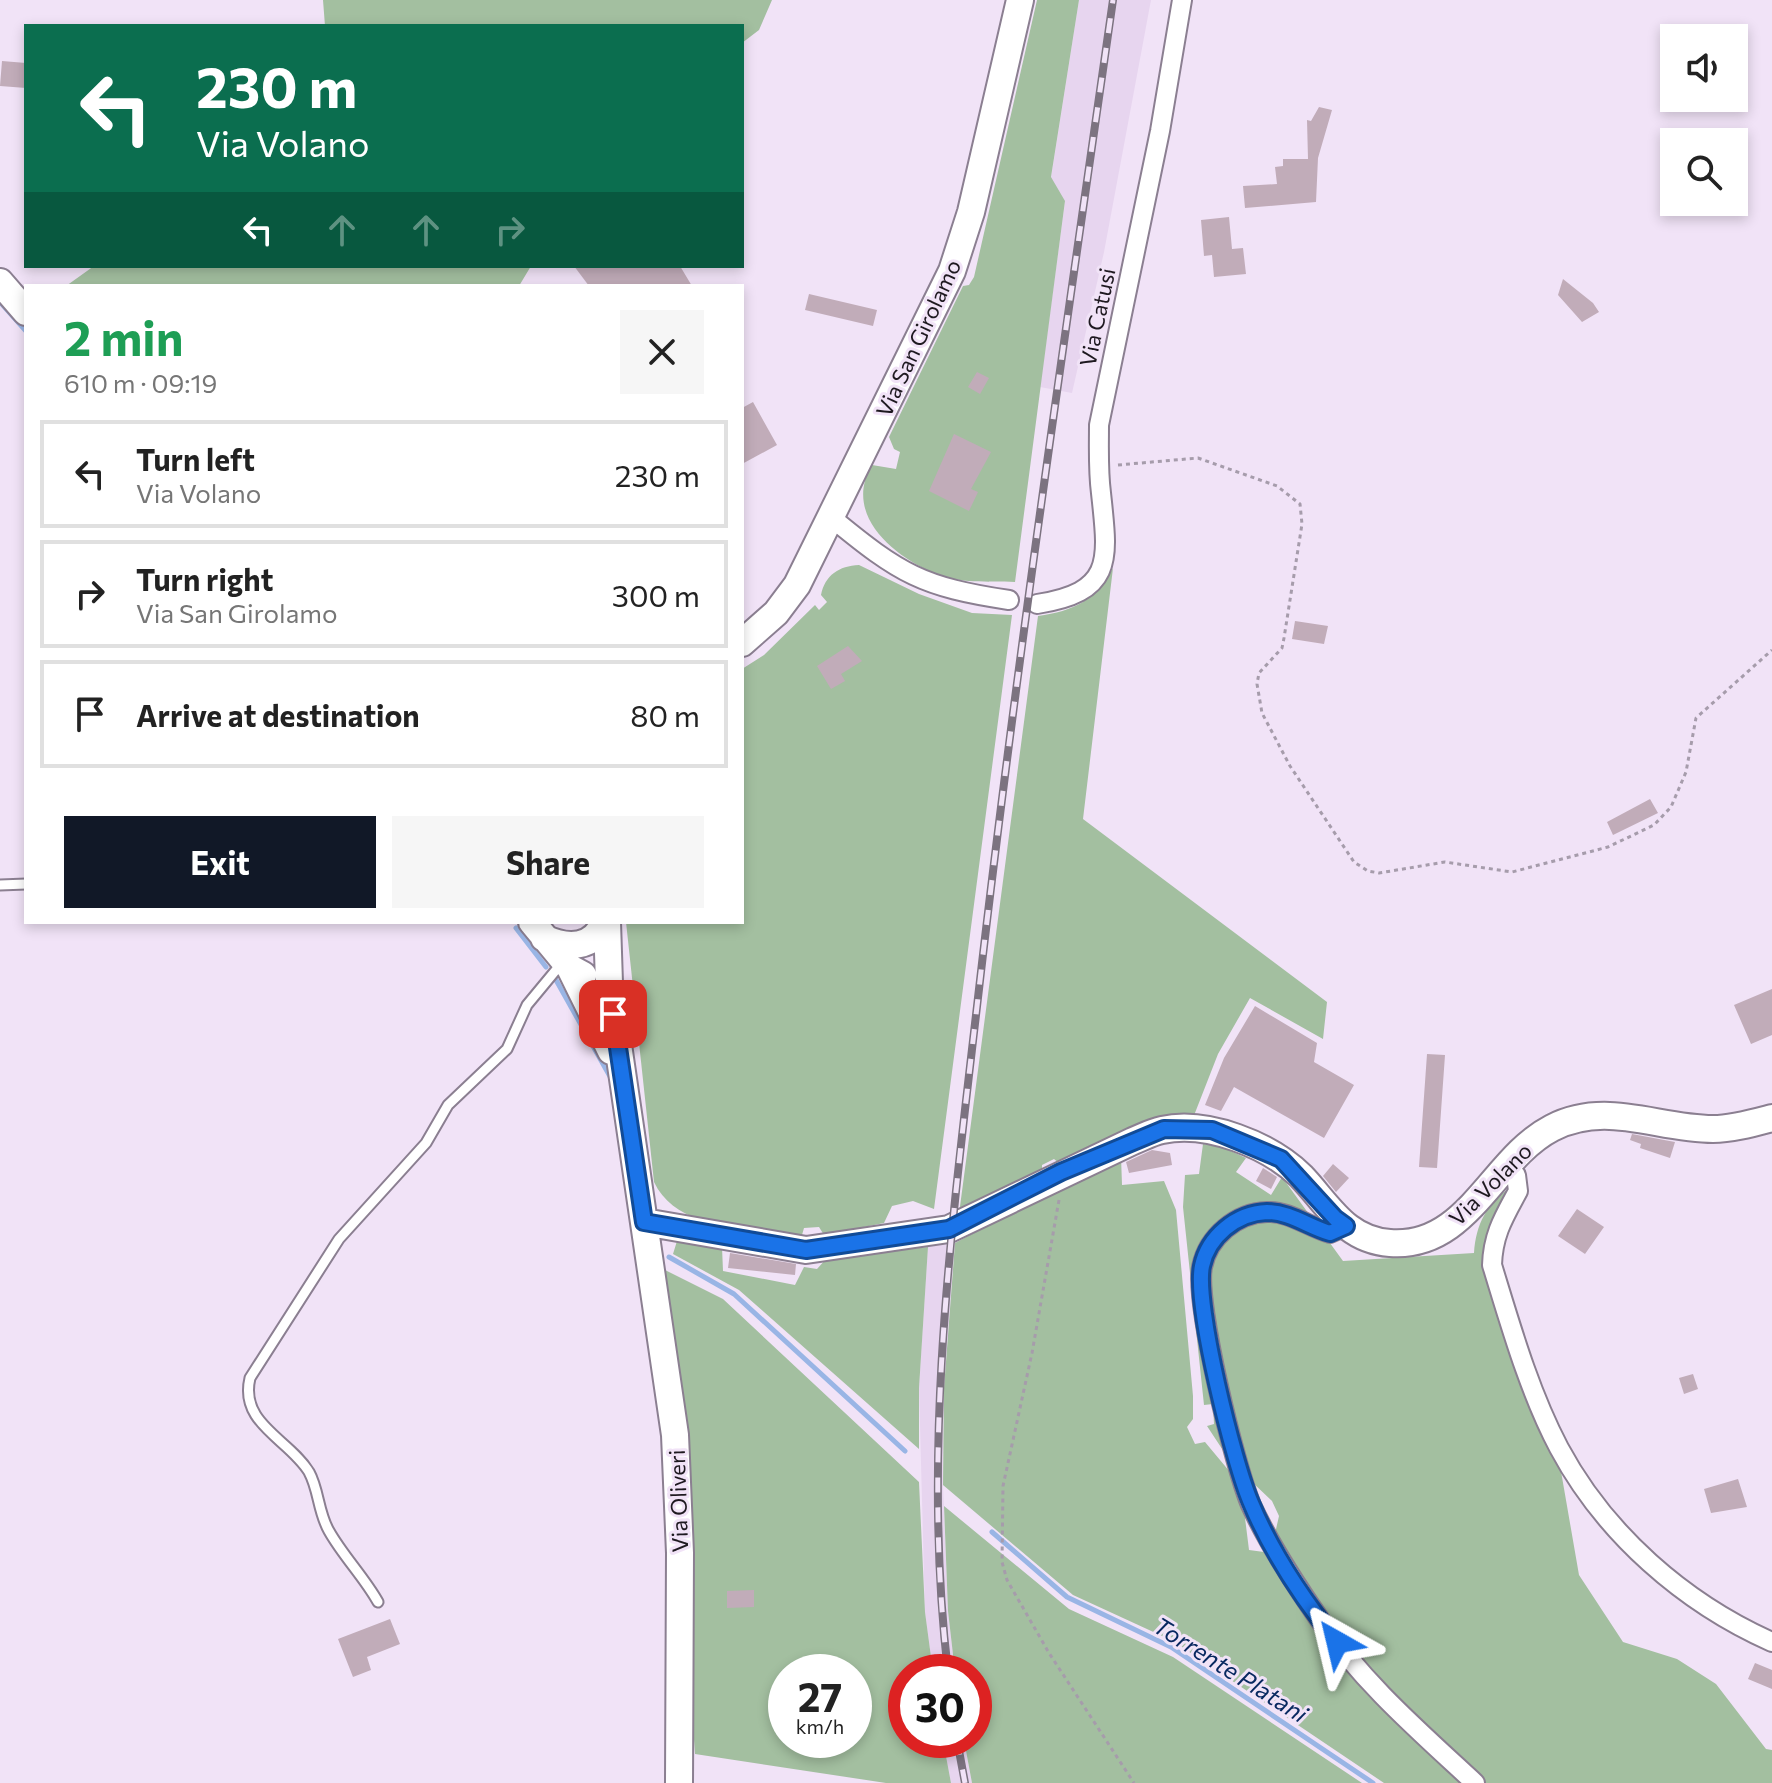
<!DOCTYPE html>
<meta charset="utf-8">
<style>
body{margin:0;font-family:Commissioner,sans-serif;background:#f6f6f6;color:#222;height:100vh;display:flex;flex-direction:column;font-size:30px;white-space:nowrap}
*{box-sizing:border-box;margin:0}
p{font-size:26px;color:#767676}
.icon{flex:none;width:44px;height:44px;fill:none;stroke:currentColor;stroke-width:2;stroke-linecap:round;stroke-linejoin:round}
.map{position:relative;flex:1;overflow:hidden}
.details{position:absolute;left:24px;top:284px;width:720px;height:640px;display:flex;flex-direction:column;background:#fff;border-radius:0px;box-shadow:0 4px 12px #0003}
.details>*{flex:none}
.banner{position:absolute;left:24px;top:24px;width:720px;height:244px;border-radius:0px;box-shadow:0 4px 12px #0003;background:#0b6e4f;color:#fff;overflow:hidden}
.controls{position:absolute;left:1660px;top:24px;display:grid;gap:16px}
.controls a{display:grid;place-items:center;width:88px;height:88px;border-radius:0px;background:#fff;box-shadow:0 4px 12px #0003;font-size:40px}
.speed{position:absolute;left:768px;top:1654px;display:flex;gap:16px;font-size:40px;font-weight:700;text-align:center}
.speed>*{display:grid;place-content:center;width:104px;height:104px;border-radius:50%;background:#fff;box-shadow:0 4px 12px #0003;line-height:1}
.speed small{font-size:20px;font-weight:400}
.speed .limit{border:12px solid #d22;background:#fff;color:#111}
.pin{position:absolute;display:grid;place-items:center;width:68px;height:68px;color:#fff;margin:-34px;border-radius:16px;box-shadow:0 4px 12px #0006}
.me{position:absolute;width:88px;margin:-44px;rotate:323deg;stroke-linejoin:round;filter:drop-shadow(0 0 6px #0008)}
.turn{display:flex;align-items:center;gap:28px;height:168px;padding:0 40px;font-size:36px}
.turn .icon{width:104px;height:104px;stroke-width:2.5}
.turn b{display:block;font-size:56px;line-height:68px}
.lanes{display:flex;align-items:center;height:76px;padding:0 40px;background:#0003;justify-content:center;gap:40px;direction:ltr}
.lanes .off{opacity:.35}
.round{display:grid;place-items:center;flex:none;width:84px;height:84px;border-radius:0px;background:#f6f6f6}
.summary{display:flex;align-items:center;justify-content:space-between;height:136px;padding:0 40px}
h1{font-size:48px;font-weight:700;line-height:60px;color:#1e9e55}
.action{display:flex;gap:16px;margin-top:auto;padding:16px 40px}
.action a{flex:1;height:92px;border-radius:0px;background:#111827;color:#fff;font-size:32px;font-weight:700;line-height:92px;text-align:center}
.action a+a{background:#f6f6f6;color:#222}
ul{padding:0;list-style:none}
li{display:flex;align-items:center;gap:24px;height:108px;margin:0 16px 12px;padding:0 24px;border:4px solid #e0e0e0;border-radius:0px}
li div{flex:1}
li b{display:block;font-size:30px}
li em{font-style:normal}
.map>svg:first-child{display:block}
.built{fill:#e7d5ef}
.green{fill:#a3bfa0;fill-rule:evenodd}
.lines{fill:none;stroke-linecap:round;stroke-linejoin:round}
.stream{stroke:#99b5e5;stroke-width:5}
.building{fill:#c1acb9}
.lane-casing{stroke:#8b7f91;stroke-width:13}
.street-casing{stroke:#8b7f91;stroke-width:22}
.secondary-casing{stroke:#8b7f91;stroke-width:30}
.path{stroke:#a69cab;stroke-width:3;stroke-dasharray:4 4;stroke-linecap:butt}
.lane{stroke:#fff;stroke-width:9}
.street{stroke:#fff;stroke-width:18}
.secondary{stroke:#fff;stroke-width:26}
.rail-casing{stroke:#7c7380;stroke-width:8}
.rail{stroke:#f1e3f7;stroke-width:5;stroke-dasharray:15;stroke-linecap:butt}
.route-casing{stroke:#114b97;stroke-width:20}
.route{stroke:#1a73e8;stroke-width:14}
.labels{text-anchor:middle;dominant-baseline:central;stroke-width:6;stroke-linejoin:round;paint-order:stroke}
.street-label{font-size:22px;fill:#1e1920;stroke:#f1e3f7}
.water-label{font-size:24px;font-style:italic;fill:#082860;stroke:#f1e3f7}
</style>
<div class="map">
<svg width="1772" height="1783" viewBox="0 0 1772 1783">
<rect width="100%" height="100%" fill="#f1e3f7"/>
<path class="built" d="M 1079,0 L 1151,0 L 1104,252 L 1072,393 L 1040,387 L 1065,202 L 1051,178 Z
M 955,1243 L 944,1388 L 943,1485 L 948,1611 L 955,1672 L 933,1672 L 925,1612 L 919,1388 L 928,1247 Z
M 943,1740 L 964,1740 L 972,1783 L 951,1783 Z"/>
<path class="green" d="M 323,0 L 772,0 L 759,30 L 742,43 L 742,26 L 325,26 Z
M 1037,0 L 1079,0 L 1051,177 L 1065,201 L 1015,582 C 988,581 959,584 934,573 C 891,555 843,513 872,465 L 896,469 L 900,452 L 894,449 L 889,437 L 963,286 L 969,285 L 974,277 Z
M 94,266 L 531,266 L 519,286 L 66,286 Z
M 859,565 L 919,594 L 972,613 L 1012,615 L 934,1209 L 913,1201 L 892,1206 L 884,1223 L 824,1235 L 819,1227 L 804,1228 L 802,1235 C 754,1228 678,1233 654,1182 L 626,922 L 742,922 L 742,669 L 764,655 L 815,605 L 819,610 L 827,602 L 821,595 C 825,575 839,566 859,565 Z
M 1113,568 L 1083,819 L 1327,1002 L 1323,1039 L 1250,998 L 1218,1054 L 1193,1118 L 1060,1164 L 1054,1159 L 1042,1165 L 1042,1172 L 959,1214 L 1038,616 C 1074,611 1096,600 1113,568 Z
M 1203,1144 L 1222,1147 L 1246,1158 L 1236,1172 L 1271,1195 L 1282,1177 L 1343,1261 L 1474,1253 C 1476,1224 1487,1203 1511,1187 L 1489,1230 L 1485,1252 L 1558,1454 L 1579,1575 L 1623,1642 L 1677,1659 L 1716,1684 L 1766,1749 L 1772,1750 L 1772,1783 L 1384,1783 L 1173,1641 L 1073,1595 L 943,1485 L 944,1388 L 955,1243 L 1121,1156 L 1122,1185 L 1164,1181 L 1176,1210 L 1193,1396 L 1193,1419 L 1187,1427 L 1195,1444 L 1205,1442 L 1250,1496 L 1244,1510 L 1249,1550 L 1264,1552 L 1274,1538 L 1279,1516 L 1272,1501 L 1230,1461 L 1207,1426 L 1214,1424 L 1213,1404 L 1204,1405 L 1183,1207 L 1185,1175 L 1199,1174 Z
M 677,1241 L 722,1247 L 723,1271 L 795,1285 L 804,1267 L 817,1269 L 827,1258 L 928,1247 L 919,1388 L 919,1449 L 739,1290 L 673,1254 Z
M 661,1268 L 723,1299 L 919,1482 L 925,1612 L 933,1672 L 906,1672 L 906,1740 L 943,1740 L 951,1783 L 886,1783 L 695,1754 ZM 786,1672 L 854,1672 L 854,1740 L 786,1740 Z
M 944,1506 L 1069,1609 L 1173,1657 L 1362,1783 L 972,1783 L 964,1740 L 974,1740 L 974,1672 L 955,1672 L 948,1611 Z"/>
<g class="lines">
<path class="stream" d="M 0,302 L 26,331
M 516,928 L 546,967
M 556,980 L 612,1080
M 669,1257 L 734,1294 L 905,1451
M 992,1532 L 1067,1597 L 1171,1647 L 1373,1783"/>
</g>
<path class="building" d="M 2,61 L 26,63 L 26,88 L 0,86 Z
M 1319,107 L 1332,110 L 1318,158 L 1316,202 L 1245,208 L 1243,186 L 1277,184 L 1275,167 L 1283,166 L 1283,159 L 1308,159 L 1307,120 L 1311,121 Z
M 1229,217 L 1232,249 L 1243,248 L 1246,274 L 1214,277 L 1212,255 L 1204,256 L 1201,220 Z
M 574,266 L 680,266 L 692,286 L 589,286 Z
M 1563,279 L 1593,303 L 1599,312 L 1582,322 L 1558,295 Z
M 809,294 L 877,310 L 873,326 L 805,310 Z
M 977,372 L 989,378 L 980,394 L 968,387 Z
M 753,402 L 777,445 L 742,464 L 742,408 Z
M 954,434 L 991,452 L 971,489 L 978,492 L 969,511 L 929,491 Z
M 1295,621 L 1328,626 L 1324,644 L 1292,639 Z
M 848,646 L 862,661 L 841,674 L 845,681 L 831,689 L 817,666 Z
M 1650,799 L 1658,813 L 1613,835 L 1607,822 Z
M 1772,989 L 1772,1035 L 1751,1044 L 1734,1005 Z
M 1255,1006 L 1317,1043 L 1314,1062 L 1354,1085 L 1324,1138 L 1234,1087 L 1221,1111 L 1205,1105 L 1224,1058 Z
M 1427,1054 L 1445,1055 L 1437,1168 L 1419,1167 Z
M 1632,1134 L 1675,1142 L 1670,1158 L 1640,1148 L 1641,1144 L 1630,1140 Z
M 1152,1150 L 1170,1153 L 1172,1165 L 1129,1173 L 1126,1162 Z
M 1333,1164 L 1349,1178 L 1336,1192 L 1323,1176 Z
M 1263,1168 L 1277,1177 L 1271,1189 L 1256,1181 Z
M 1577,1209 L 1604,1227 L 1585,1254 L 1558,1236 Z
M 730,1253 L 796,1264 L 795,1275 L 728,1268 Z
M 1693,1374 L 1698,1389 L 1684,1394 L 1679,1378 Z
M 1738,1479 L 1747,1507 L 1711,1513 L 1704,1489 Z
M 754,1590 L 754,1607 L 727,1608 L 727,1591 Z
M 390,1619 L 400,1644 L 367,1657 L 371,1670 L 353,1677 L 338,1639 Z
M 1755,1663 L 1772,1670 L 1772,1689 L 1748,1679 Z"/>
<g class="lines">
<defs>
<path id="lane" d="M 0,885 L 26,884
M 378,1602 C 364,1577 343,1556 329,1531 C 318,1512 319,1490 309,1472 C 289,1439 239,1424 250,1378 L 339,1239 L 426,1143 L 448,1105 L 507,1049 L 527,1005 L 561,964"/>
<path id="street" d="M 832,518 C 900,574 922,587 1009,600
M 1037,604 C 1115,592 1108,559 1101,493 C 1098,470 1099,448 1099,425 L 1160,131 L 1182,0
M 1506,1168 L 1516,1175 L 1518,1191 C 1504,1217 1493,1234 1492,1265 C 1511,1327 1529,1391 1559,1448 C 1605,1534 1684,1603 1772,1642
M 1346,1226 L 1330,1233 C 1309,1227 1289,1211 1267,1212 C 1236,1213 1208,1237 1202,1267 C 1195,1304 1235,1467 1251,1505 C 1269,1544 1295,1584 1320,1620 C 1362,1682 1420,1732 1475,1783"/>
<path id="secondary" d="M 0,282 L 26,312
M 742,643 L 776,613 L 797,585 L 952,271 L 971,212 L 1020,0
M 532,922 L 570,968 L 583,975
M 607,922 L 609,983 L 675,1435 L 680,1553 L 679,1783
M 544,938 C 567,949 594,949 604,922
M 570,968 L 611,1051
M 644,1222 L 806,1250 L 949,1229 L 1133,1141 C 1143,1137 1152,1132 1162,1130 C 1207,1120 1269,1145 1301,1176 C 1328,1204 1345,1240 1390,1243 C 1468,1249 1492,1159 1552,1128 C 1606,1100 1657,1129 1713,1129 C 1732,1129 1753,1123 1772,1118"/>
</defs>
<use href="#lane" class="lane-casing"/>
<use href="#street" class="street-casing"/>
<use href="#secondary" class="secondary-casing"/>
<path class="path" d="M 1118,465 L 1198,458 L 1277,486 L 1300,504 L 1302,524 L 1284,638 L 1282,648 L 1259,673 L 1257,684 L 1262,713 L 1290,766 L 1354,862 L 1368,871 L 1379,873 L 1445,862 L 1512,872 L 1608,847 L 1654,825 L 1671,807 L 1686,772 L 1696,718 L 1772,650
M 1059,1200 L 1032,1353 L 1003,1486 L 1002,1562 L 1007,1580 L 1049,1653 L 1134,1783"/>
<use href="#lane" class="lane"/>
<use href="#street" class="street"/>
<use href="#secondary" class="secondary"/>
<defs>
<path id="rail" d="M 948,1672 C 921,1444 953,1216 979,989 C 1017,659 1066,329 1113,0
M 957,1740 L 965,1783"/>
</defs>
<use href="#rail" class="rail-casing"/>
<use href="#rail" class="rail"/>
</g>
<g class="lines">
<defs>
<path id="route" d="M 613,1014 L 644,1222 L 806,1250 L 949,1229 L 1061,1172 L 1164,1129 L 1212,1130 L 1281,1159 L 1335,1218 L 1346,1226 L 1330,1233 C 1309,1227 1290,1212 1267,1212 C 1236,1213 1208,1237 1202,1266 C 1194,1304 1234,1464 1251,1503 C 1271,1551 1305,1602 1337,1642"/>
</defs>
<use href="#route" class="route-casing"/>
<use href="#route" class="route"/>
</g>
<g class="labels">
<g class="street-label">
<text transform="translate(1097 317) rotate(-78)">Via Catusi</text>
<text transform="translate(918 338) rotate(-65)">Via San Girolamo</text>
<text transform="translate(1490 1184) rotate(-45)">Via Volano</text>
<text transform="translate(678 1501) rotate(-92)">Via Oliveri</text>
</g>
<g class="water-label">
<text transform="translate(1231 1669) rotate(32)">Torrente Platani</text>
</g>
</g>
</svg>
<div class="controls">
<a><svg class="icon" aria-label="sound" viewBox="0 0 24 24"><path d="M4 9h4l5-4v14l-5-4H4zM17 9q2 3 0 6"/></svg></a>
<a><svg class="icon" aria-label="search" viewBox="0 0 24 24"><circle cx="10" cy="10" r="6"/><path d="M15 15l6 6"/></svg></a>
</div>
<div class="speed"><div>27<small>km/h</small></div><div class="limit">30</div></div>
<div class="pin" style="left:613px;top:1014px;background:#d93025"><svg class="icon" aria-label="arrive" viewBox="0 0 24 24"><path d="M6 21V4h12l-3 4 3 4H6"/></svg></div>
<svg class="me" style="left:1337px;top:1642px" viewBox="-20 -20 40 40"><path d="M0-17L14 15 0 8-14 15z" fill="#1a73e8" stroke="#fff" stroke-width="4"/></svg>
<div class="banner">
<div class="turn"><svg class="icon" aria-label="left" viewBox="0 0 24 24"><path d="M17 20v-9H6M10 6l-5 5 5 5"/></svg><div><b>230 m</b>Via Volano</div></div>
<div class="lanes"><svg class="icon" aria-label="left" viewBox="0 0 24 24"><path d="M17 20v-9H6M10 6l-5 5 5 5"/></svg><svg class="icon off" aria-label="ahead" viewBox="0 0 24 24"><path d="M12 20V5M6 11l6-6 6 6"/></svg><svg class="icon off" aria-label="ahead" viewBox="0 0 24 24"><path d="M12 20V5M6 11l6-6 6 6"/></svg><svg class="icon off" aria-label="right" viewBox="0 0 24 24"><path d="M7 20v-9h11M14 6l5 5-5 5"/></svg></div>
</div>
<section class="details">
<div class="summary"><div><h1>2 min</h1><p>610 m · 09:19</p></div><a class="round"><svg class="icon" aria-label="close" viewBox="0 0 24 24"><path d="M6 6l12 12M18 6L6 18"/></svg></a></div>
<ul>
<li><svg class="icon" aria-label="left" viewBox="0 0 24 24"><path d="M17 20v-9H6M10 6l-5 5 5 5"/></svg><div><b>Turn left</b><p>Via Volano</p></div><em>230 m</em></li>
<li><svg class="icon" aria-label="right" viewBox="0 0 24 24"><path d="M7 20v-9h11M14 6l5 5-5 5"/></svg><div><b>Turn right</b><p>Via San Girolamo</p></div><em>300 m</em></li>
<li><svg class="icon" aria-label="arrive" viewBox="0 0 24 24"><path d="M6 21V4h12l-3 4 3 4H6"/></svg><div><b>Arrive at destination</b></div><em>80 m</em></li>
</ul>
<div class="action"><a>Exit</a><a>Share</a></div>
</section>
</div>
